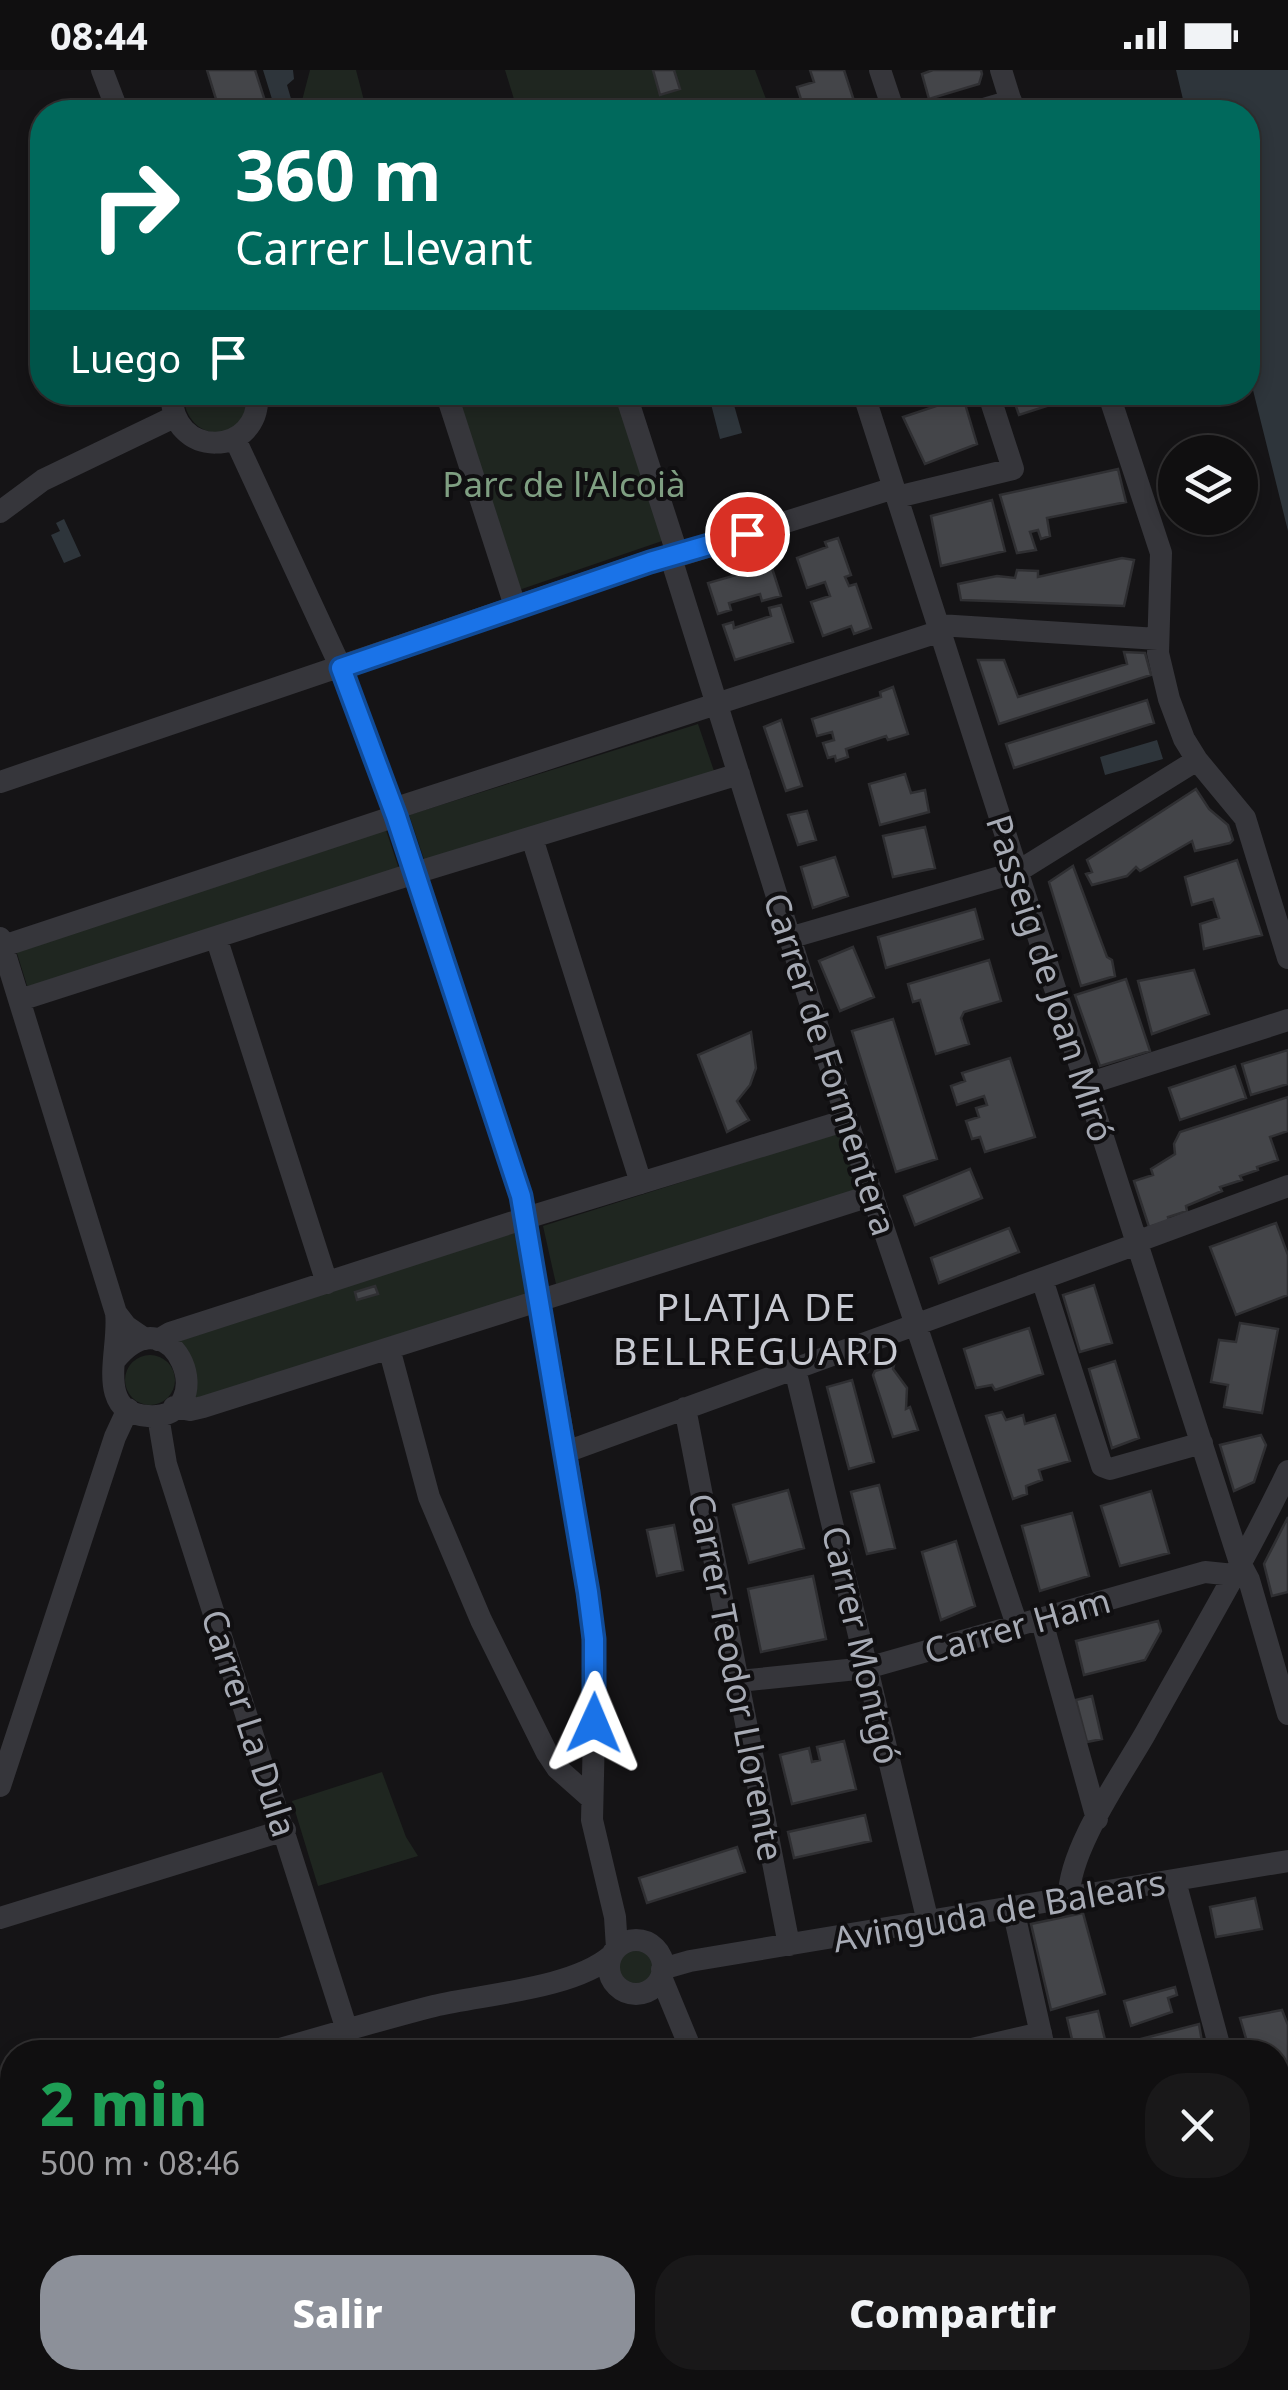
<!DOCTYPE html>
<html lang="es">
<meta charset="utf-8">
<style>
body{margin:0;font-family:"Noto Sans",sans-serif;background:#191819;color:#f1f3f6;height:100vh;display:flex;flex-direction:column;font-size:38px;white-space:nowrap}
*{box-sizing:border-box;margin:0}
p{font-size:32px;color:#9c9c9f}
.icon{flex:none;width:55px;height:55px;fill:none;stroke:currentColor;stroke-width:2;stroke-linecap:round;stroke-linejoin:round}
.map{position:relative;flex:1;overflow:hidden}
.sheet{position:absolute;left:0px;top:1970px;width:1290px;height:350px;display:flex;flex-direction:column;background:#100f10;border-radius:40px 40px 0 0;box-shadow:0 5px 15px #0003,0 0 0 2px #302f30}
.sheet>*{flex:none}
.banner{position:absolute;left:30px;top:30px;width:1230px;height:305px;border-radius:40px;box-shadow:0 5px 15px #0003,0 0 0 2px #302f30;background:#00695c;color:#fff;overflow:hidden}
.buttons{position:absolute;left:1158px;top:365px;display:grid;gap:20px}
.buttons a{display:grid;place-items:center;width:100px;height:100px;border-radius:50%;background:#100f10;box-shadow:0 5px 15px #0003,0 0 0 2px #302f30;font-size:50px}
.pin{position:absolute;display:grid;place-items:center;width:85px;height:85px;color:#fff;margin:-42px;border:5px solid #fff;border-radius:50%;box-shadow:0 2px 10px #0007}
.me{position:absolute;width:110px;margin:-55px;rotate:1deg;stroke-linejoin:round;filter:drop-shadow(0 0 8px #0008)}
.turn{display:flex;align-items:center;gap:35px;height:210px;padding:0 40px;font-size:45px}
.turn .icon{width:130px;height:130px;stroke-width:2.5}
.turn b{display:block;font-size:70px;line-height:85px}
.then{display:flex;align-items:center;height:95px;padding:0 40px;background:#0003;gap:20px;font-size:38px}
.round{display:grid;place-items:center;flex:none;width:105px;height:105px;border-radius:40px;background:#191819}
.overview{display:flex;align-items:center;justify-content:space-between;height:170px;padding:0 40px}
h1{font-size:60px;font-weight:800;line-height:75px;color:#1e9e55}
.primary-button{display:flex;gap:20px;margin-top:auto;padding:20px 40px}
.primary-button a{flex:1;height:115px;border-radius:40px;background:#8c9099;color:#fff;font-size:40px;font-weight:800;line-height:115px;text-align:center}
.primary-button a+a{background:#191819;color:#f1f3f6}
.status{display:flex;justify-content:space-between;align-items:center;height:70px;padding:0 50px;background:#100f10;direction:ltr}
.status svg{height:28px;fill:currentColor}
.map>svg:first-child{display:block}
.green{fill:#1f2620}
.water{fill:#2e353b}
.building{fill:#444549;stroke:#2f2f32;stroke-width:2.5}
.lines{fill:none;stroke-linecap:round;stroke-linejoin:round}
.minor{stroke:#36363b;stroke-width:22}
.route-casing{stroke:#114b97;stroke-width:25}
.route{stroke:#1a73e8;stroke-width:18}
.labels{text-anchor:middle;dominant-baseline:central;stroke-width:8;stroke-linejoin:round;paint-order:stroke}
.park-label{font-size:35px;fill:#7f9f82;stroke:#100f11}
.street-label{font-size:35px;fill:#a7abb5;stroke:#100f11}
.neighbourhood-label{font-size:38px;letter-spacing:2.5px;fill:#c8cad2;stroke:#100f11}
</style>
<div class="status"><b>08:44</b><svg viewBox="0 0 49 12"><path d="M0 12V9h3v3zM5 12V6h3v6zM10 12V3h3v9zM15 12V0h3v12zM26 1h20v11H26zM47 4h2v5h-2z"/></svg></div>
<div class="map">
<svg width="1288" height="2320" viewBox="0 0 1288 2320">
<rect width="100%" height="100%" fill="#151416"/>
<path class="green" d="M 310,0 L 356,0 L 367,42 L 299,42 Z
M 505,0 L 755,0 L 771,42 L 518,42 Z
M 248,322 C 251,373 186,378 183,323 Z
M 453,323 L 616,323 L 665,470 L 516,521 Z
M 698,654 L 714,701 L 425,792 L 409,745 Z
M 386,760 L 400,802 L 29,922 L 16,880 Z
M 840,1062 L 860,1120 L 556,1214 L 543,1156 Z
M 516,1162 L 529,1224 L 191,1331 C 201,1304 195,1291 176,1271 Z
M125 1310a25 25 0 1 1 50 0a25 25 0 1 1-50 0Z
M 382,1702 L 406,1767 L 418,1786 L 318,1816 L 292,1731 Z
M619 1898a18 18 0 1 1 36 0a18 18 0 1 1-36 0Z
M 963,2308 L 1168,2308 L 1171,2320 L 908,2320 Z"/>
<path class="water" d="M 263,0 L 293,0 L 294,9 L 287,15 L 294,39 L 276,42 Z
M 1176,0 L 1288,0 L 1288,461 L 1248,300 L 1248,42 L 1186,42 Z
M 732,328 L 742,363 L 720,369 L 711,334 Z
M 64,449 L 81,486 L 64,493 L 51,465 L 60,461 L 56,453 Z
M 1157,670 L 1163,689 L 1105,705 L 1100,687 Z"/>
<path class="building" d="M 207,0 L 255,0 L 267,37 L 244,42 L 220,42 Z
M 653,0 L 674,0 L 680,19 L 660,25 Z
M 810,0 L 844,0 L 856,37 L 845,40 L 842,31 L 805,42 L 797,17 L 814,12 Z
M 933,0 L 981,0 L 982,4 L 979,14 L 929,29 L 922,4 Z
M 1011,322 L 1045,322 L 1050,335 L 1019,345 Z
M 963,327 L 977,374 L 925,394 L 903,347 Z
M 1118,399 L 1126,432 L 1047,448 L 1050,466 L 1041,469 L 1038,460 L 1030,462 L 1036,480 L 1017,483 L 1000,425 Z
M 992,430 L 1005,481 L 941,496 L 931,446 Z
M 838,468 L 851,505 L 845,507 L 849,516 L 856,514 L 871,558 L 854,564 L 851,556 L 823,566 L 811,532 L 830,526 L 825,512 L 807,518 L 797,488 L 827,477 L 825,472 Z
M 1122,488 L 1134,490 L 1124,536 L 961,530 L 958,514 L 997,506 L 1015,508 L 1017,500 L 1038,501 L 1038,507 Z
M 771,495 L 781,526 L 762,531 L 760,524 L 729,533 L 731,540 L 718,544 L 708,513 Z
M 781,535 L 793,572 L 735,590 L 723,555 L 733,552 L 734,558 L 771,546 L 769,538 Z
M 1124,582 L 1145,583 L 1151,605 L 999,654 L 978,590 L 1004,590 L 1018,627 L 1127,594 Z
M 893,617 L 908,664 L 888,670 L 886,666 L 846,679 L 848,687 L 836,691 L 835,686 L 828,688 L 823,673 L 834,670 L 832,662 L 817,666 L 812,649 L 881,627 L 880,622 Z
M 1147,630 L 1154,653 L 1014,698 L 1006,674 Z
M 781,650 L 802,716 L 786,721 L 764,657 Z
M 905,704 L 911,723 L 925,720 L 929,742 L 880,755 L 869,714 Z
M 1196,719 L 1209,739 L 1228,755 L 1233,770 L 1230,773 L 1195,781 L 1192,771 L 1140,801 L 1136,797 L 1127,806 L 1092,815 L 1086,804 L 1092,802 L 1087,790 Z
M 807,741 L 816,770 L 798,775 L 788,745 Z
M 925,757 L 935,798 L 893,807 L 883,766 Z
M 835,787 L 848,826 L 813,838 L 801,797 Z
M 1237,790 L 1262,865 L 1204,879 L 1200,854 L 1219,848 L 1213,829 L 1192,835 L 1185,807 Z
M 1073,796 L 1107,887 L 1112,890 L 1115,906 L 1081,916 L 1049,812 Z
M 975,839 L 983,869 L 886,898 L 878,867 Z
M 853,877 L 874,927 L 840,941 L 819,891 Z
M 989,890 L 1001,931 L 964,942 L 961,948 L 969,974 L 936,984 L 920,930 L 913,932 L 908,914 Z
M 1194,900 L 1209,944 L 1152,964 L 1138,911 Z
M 1126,909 L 1150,981 L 1100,996 L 1075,925 Z
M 893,949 L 937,1089 L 896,1102 L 852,961 Z
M 751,962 L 756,998 L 750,1015 L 737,1031 L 749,1050 L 727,1062 L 698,985 Z
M 1288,980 L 1288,1014 L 1251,1025 L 1242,994 Z
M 1010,988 L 1035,1067 L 985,1082 L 980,1067 L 972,1069 L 966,1051 L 979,1047 L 976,1038 L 987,1035 L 984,1026 L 957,1035 L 951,1016 L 965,1011 L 962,1003 Z
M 1235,996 L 1246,1028 L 1180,1050 L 1169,1018 Z
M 1288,1027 L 1288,1061 L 1270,1067 L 1278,1090 L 1257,1097 L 1258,1100 L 1240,1106 L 1242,1110 L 1220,1117 L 1222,1121 L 1186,1136 L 1187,1141 L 1168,1147 L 1169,1151 L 1149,1157 L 1134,1111 L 1153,1105 L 1151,1099 L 1175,1084 L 1174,1074 L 1180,1062 Z
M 970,1099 L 982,1128 L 915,1155 L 904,1126 Z
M 1276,1153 L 1288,1185 L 1288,1225 L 1236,1245 L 1210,1177 Z
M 1009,1158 L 1019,1182 L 939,1213 L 931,1188 Z
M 1094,1215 L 1112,1273 L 1080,1282 L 1063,1225 Z
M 375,1216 L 378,1224 L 357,1230 L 355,1222 Z
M 1240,1253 L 1278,1259 L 1262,1343 L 1224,1337 L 1228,1315 L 1211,1312 L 1219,1270 L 1236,1272 Z
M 1029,1258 L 1043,1304 L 995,1320 L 992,1315 L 976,1318 L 964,1279 Z
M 1115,1291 L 1139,1368 L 1112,1378 L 1089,1299 Z
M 894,1295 L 893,1299 L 907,1318 L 906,1339 L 910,1337 L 918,1360 L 893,1367 L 873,1305 L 875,1301 Z
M 852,1310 L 874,1392 L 849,1399 L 827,1317 Z
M 1002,1342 L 1006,1350 L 1023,1345 L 1025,1354 L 1055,1345 L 1070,1391 L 1039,1400 L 1042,1410 L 1026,1416 L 1027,1424 L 1013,1429 L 986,1346 Z
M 1261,1365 L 1266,1375 L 1254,1412 L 1234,1421 L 1220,1375 Z
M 879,1415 L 895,1478 L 867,1484 L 851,1422 Z
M 788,1420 L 804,1478 L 749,1493 L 733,1435 Z
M 1151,1421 L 1169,1483 L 1120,1496 L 1101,1436 Z
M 1072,1443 L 1089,1506 L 1040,1521 L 1022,1456 Z
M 1288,1447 L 1288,1522 L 1272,1526 L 1264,1494 Z
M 674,1455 L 683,1500 L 657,1506 L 647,1460 Z
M 956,1471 L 975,1536 L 941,1550 L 922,1482 Z
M 813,1506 L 826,1569 L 761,1582 L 748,1519 Z
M 1158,1551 L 1161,1561 L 1145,1590 L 1084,1605 L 1076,1571 Z
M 1092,1626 L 1102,1669 L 1087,1672 L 1076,1630 Z
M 844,1671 L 856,1719 L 792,1734 L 780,1685 L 809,1678 L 812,1692 L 820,1690 L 817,1677 Z
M 865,1745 L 871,1771 L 794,1788 L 788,1762 Z
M 737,1777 L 745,1802 L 647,1833 L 639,1808 Z
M 1255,1828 L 1262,1859 L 1216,1867 L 1210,1837 Z
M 1083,1843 L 1105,1924 L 1051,1940 L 1031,1854 Z
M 1175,1917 L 1177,1925 L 1168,1928 L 1172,1942 L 1131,1956 L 1124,1931 Z
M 1282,1940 L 1288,1955 L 1288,2040 L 1278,2043 L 1278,1982 L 1250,1982 L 1240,1948 Z
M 1098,1941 L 1108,1982 L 1075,1982 L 1067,1948 Z
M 1199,1954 L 1203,1978 L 1186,1982 L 1139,1982 L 1137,1970 Z"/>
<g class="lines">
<path class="minor" d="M 102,0 L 118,42
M 880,0 L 894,42
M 1001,0 L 1014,42
M 973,42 L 1011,31
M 172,322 C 168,390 263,389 257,322
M 446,322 L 516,539
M 625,322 L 678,486
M 863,322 L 1240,1493 L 1249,1510 L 1288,1644
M 1108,322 L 1161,483 L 1158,583 L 1169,629 L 1184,669 L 1197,690 L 1245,748 L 1288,888
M 235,369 L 341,598 L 396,746 L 521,1125 L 566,1382 L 592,1555 L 595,1617 L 592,1750 L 615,1847 L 617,1878
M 897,427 L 1013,399 L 988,322
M 0,442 L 43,410 L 174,347
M 671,488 L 847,1050 L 1017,1555
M 939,555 L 1158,569
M 0,712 L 650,491 L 678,486 L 894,418
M 393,739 L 941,561
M 532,768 L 641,1113
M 216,867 L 327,1213
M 0,868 L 116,1243
M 789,868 L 1017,802 L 1197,690
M 3,876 L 396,746
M 20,930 L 415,803 L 739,704
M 1084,1015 L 1288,950
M 1136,1172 L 1288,1116
M 1042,1209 L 1102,1396 L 1110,1399 L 1202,1373
M 158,1270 L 170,1263 L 526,1148 L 847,1050
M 389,1278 L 429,1427 L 481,1550 L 547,1683 L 557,1698 L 592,1729
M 115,1290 C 174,1217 224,1351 148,1346 C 93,1343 121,1278 116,1243 L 126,1256 L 145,1269
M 795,1299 L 928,1852
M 174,1337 L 190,1340 L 203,1337 L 873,1125
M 685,1338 L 789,1875
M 158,1346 L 166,1394 L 354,1982
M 566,1382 L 1137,1174
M 1041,1548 L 1097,1749
M 739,1611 L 867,1598 L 1205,1502 L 1234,1505
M 0,1716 L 115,1367 L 128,1339
M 1175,1811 L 1221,1982
M 1069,1829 C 1067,1782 1121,1706 1145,1664 C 1193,1577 1245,1491 1288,1401
M 1013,1839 L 1045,1982
M 0,1848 L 285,1760
M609 1897a27 27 0 1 1 54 0a27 27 0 1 1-54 0Z
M 662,1899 L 690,1891 L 1288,1791
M 661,1907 L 692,1982
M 269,1982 C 324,1967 378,1950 434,1936 C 484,1924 572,1919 611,1886
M 959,1982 L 1041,1963
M 0,2046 L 12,2047
M 1278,2065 L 1288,2062
M 0,2103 L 12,2115
M 1278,2198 L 1288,2239
M 201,2308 L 213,2320
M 480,2308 L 486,2320
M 823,2308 L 830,2320
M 873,2320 L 918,2308"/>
</g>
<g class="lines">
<defs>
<path id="route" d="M 594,1653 L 594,1569 L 588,1522 L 521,1126 L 396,746 L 341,598 L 650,492 L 747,464"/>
</defs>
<use href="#route" class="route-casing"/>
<use href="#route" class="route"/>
</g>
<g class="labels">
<g class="park-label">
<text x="564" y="413">Parc de l'Alcoià</text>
</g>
<g class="street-label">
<text transform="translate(1051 908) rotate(72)">Passeig de Joan Miró</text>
<text transform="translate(831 994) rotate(72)">Carrer de Formentera</text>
<text transform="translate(1017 1555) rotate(-16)">Carrer Ham</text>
<text transform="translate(862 1575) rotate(77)">Carrer Montgó</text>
<text transform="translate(737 1607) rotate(79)">Carrer Teodor Llorente</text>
<text transform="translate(250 1653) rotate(72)">Carrer La Dula</text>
<text transform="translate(999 1840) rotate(-10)">Avinguda de Balears</text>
</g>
<g class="neighbourhood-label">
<text x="757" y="1236">PLATJA DE<tspan x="757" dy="44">BELLREGUARD</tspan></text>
</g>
</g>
</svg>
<div class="buttons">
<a><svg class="icon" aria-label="layers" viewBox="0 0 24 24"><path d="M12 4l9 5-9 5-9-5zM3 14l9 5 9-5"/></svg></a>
</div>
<div class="pin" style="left:747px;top:464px;background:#d93025"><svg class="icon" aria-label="arrive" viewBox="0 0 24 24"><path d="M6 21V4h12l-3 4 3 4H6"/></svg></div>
<svg class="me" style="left:594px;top:1653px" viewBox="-20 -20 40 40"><path d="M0-17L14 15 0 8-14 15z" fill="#1a73e8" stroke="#fff" stroke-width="4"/></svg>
<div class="banner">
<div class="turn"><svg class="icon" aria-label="right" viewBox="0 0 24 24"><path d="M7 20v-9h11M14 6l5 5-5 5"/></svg><div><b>360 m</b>Carrer Llevant</div></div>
<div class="then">Luego<svg class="icon" aria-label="arrive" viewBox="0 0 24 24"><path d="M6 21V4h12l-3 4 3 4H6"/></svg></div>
</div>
<section class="sheet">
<div class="overview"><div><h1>2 min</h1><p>500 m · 08:46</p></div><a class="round"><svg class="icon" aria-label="close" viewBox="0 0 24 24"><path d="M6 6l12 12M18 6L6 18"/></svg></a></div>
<div class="primary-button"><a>Salir</a><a>Compartir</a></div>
</section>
</div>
